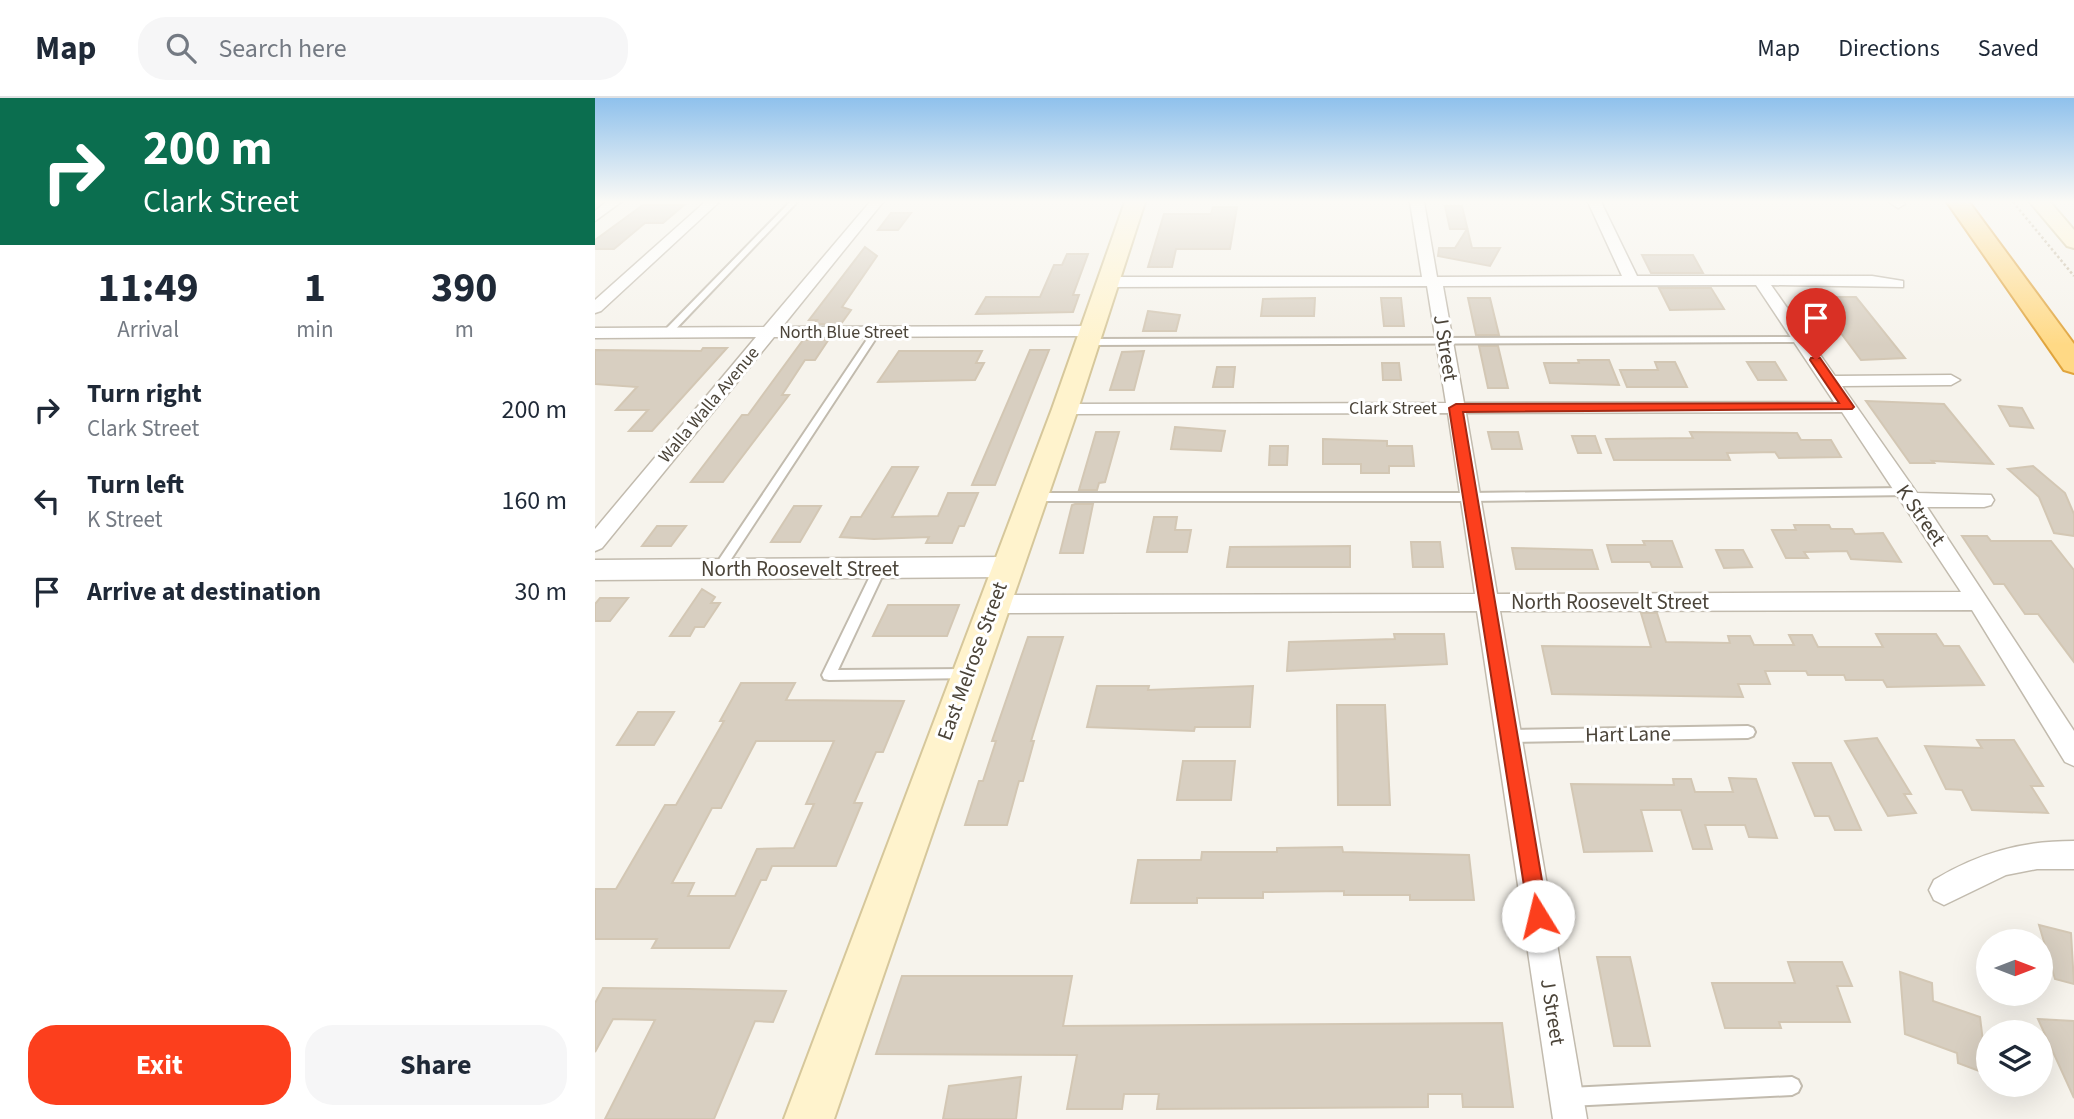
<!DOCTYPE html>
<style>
body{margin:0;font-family:"Source Sans 3",sans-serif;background:#f6f6f7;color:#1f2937;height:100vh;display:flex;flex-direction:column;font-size:26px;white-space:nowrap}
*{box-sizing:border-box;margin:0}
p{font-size:23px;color:#747a83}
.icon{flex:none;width:38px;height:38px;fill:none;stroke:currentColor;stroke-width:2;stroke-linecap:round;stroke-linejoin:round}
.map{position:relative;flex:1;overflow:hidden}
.sheet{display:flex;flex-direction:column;background:#fff;width:595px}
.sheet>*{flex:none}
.guide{background:#0b6e4f;color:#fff;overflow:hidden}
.needle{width:46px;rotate:90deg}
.tools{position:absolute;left:1381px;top:831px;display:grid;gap:14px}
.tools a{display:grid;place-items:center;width:77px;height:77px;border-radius:50%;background:#fff;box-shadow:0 7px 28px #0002;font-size:35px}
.pin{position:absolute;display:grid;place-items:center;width:60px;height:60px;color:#fff;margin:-72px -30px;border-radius:50% 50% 50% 0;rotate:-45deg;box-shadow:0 0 7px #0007}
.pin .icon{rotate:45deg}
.me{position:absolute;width:77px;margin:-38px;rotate:351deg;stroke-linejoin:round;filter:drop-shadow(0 0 5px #0008)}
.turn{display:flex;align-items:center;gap:24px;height:147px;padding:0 28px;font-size:32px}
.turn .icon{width:91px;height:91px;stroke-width:2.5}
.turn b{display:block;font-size:49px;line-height:60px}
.eta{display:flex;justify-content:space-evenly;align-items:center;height:119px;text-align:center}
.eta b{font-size:42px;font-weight:700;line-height:49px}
.cta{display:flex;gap:14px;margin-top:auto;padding:14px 28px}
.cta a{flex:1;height:80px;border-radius:28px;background:#fc3f1d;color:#fff;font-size:28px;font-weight:700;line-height:80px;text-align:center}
.cta a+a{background:#f6f6f7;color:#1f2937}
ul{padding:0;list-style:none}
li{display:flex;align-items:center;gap:21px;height:91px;padding:0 28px}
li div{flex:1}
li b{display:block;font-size:26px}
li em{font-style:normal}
header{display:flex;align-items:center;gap:42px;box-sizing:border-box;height:98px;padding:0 35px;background:#fff;border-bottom:2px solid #e0e1e3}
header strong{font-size:33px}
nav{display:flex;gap:38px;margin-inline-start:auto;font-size:24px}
.search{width:490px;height:63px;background:#f6f6f7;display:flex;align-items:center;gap:18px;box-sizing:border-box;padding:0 24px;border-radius:28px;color:#747a83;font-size:26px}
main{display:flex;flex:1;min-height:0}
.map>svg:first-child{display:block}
.building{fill:#d8cfc1;stroke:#d3c7b4;stroke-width:2;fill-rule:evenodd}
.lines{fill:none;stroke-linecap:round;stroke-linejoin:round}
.service-casing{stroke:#c2bbae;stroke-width:4}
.minor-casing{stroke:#c2bbae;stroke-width:3}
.tertiary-casing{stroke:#c2bbae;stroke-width:3}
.secondary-casing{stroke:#d6c79b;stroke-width:4}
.trunk-casing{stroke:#e0a43c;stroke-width:4}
.path{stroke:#c4b79f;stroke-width:2.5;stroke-dasharray:2.5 2.5;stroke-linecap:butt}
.service{fill:#fff;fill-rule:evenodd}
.minor{fill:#fff;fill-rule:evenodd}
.tertiary{fill:#fff;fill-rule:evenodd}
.secondary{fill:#fff3cd;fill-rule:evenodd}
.trunk{fill:#ffd985;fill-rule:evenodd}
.route{fill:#fc3f1d;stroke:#a42913;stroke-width:2}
.labels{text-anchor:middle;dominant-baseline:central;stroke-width:6;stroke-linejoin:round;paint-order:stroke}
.far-street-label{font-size:18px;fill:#4b4439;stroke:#fff}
.street-label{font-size:21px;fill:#4b4439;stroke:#fff}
</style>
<header>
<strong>Map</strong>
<div class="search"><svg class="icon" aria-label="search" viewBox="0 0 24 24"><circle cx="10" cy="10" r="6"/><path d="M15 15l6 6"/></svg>Search here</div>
<nav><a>Map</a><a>Directions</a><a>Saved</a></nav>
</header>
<main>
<section class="sheet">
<div class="guide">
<div class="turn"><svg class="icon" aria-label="right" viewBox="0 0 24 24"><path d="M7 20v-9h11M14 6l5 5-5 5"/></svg><div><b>200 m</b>Clark Street</div></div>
</div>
<div class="eta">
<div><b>11:49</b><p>Arrival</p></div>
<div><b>1</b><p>min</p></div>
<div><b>390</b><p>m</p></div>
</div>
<ul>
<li><svg class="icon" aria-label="right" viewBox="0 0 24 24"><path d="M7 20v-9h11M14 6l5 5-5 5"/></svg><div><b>Turn right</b><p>Clark Street</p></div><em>200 m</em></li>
<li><svg class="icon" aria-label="left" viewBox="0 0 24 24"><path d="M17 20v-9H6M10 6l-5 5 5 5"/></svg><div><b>Turn left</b><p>K Street</p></div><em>160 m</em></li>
<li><svg class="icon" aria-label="arrive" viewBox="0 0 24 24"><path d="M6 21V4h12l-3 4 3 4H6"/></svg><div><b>Arrive at destination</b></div><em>30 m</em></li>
</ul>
<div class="cta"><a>Exit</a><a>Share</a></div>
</section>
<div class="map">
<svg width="1479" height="1021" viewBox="0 0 1479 1021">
<rect width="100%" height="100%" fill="#f6f3ec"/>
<path class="building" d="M 48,107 L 89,107 L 68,125 L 50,125 L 19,151 L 0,151 L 0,142 Z
M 850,108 L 867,108 L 877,150 L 905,150 L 895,168 L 843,158 L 844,150 L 860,150 L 872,131 L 855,131 Z
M 618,109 L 642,109 L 635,151 L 581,151 L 577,169 L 553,169 L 569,116 L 616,116 Z
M 296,115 L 316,115 L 303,132 L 283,132 Z
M 270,149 L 282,158 L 247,209 L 256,212 L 246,226 L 219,226 L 222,222 L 214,222 Z
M 472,156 L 493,156 L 478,197 L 484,197 L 478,214 L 381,216 L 391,199 L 445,199 L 459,167 L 467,167 Z
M 1047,157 L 1098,157 L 1108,175 L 1056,175 Z
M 1064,190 L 1116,190 L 1129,211 L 1075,212 Z
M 1219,199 L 1261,199 L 1310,260 L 1266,262 Z
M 720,200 L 719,218 L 666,218 L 668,201 Z
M 786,200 L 806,200 L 809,228 L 789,228 Z
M 873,200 L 895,200 L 904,237 L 881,237 Z
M 553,213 L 585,217 L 581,233 L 548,233 Z
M 234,241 L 220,262 L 210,262 L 187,297 L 194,297 L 128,384 L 96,384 L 147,317 L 153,317 L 208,242 Z
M 884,248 L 903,248 L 913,290 L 893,290 Z
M 108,250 L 132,250 L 57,333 L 34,333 L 53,312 L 21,312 L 42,289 L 0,286 L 0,252 L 106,253 Z
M 435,252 L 454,252 L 400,387 L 377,387 Z
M 304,253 L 387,253 L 381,265 L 389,265 L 380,282 L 283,284 Z
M 549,253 L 539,292 L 515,292 L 527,254 Z
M 983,262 L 1014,262 L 1024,287 L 955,285 L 949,265 L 984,265 Z
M 1060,264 L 1080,264 L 1092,289 L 1032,289 L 1025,272 L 1063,272 Z
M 1152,264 L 1180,264 L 1191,282 L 1163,282 Z
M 787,265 L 804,265 L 806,282 L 788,282 Z
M 622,269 L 640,269 L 638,289 L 618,289 Z
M 1271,303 L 1349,306 L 1398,366 L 1337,363 L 1339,365 L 1315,365 Z
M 1404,308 L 1427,310 L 1438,330 L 1415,328 Z
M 580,329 L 630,333 L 626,353 L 576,351 Z
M 501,334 L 524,334 L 510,384 L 504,385 L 502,392 L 484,392 Z
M 893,334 L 923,334 L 927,351 L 897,351 Z
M 1095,334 L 1202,335 L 1206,342 L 1236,342 L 1246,359 L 1184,360 L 1180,354 L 1132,355 L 1135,362 L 1019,362 L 1011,341 L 1098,340 Z
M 977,338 L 1000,338 L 1006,355 L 983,355 Z
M 728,341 L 792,343 L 792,348 L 817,348 L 819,368 L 794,368 L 794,375 L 766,375 L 766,366 L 728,366 Z
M 675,348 L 693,348 L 692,367 L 674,367 Z
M 1438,368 L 1470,395 L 1479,416 L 1479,438 L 1459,435 L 1444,399 L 1413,371 Z
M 297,369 L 323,369 L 297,419 L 343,418 L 353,395 L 383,395 L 369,428 L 364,428 L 357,445 L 331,445 L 334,439 L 279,441 L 245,439 L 256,419 L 266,419 Z
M 480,406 L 498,406 L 488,455 L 465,455 L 477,407 Z
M 199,408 L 226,408 L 205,444 L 176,444 Z
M 559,419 L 582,419 L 580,432 L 596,432 L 592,454 L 552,454 Z
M 1199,427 L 1234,427 L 1236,431 L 1257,431 L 1260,436 L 1288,435 L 1306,464 L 1256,461 L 1252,453 L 1209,454 L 1213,460 L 1191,460 L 1177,432 L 1201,432 Z
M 62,428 L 91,428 L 76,448 L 47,448 Z
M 1367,438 L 1392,438 L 1396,443 L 1456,443 L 1479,472 L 1479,564 L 1443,516 L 1430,516 L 1409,486 L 1399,486 Z
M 1048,443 L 1077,443 L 1087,469 L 1057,469 L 1055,464 L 1017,464 L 1012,447 L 1050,447 Z
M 816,444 L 845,444 L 848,469 L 818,469 Z
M 755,448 L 755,469 L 632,469 L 635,449 Z
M 917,450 L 997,452 L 1003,471 L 921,471 Z
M 1121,452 L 1148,452 L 1157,469 L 1129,470 Z
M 107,491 L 120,499 L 116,505 L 125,505 L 109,529 L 100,529 L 95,538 L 75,538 Z
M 5,500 L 33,500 L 15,523 L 0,523 L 0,506 Z
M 293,507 L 364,507 L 352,538 L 278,538 Z
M 1046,515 L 1062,515 L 1071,544 L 1135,545 L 1133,538 L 1155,538 L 1159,547 L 1199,547 L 1194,537 L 1217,537 L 1223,549 L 1288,549 L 1281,536 L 1341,536 L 1349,548 L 1364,548 L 1389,587 L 1292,589 L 1288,582 L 1251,582 L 1249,577 L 1213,577 L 1211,573 L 1170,573 L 1175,586 L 1143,586 L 1148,599 L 957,596 L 947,548 L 1056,549 Z
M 799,536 L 849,536 L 852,566 L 692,573 L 694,544 L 800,541 Z
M 433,539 L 468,539 L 436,643 L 439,643 L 428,683 L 424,683 L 412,727 L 370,727 L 384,683 L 388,683 L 401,643 L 397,643 Z
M 146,585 L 200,585 L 191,602 L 309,603 L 288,654 L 281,654 L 259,705 L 267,705 L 241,768 L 177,768 L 171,782 L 166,782 L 134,850 L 57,850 L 62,841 L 0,841 L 0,791 L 21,791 L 70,707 L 81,707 L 129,623 L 125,623 ZM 161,643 L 239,643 L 211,706 L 219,706 L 199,750 L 162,751 L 140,798 L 93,798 L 99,785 L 77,785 L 117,710 L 126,710 Z
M 502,588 L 554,588 L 553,592 L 658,588 L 655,629 L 600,629 L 599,633 L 492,629 Z
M 742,607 L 790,607 L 795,707 L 743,707 Z
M 43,614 L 79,614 L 59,647 L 22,647 Z
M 1282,640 L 1316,696 L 1309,696 L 1321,715 L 1293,718 L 1250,643 Z
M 1382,642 L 1419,642 L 1448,688 L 1436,688 L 1453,715 L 1377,712 L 1367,692 L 1351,691 L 1330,648 L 1387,650 Z
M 588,663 L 640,663 L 636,702 L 582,702 Z
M 1198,665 L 1236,665 L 1266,732 L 1240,732 L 1234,718 L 1220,718 Z
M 1134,680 L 1161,681 L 1182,740 L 1154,739 L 1150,727 L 1110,727 L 1117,751 L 1098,751 L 1086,712 L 1046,712 L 1057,753 L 989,754 L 976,686 L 1079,687 L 1078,681 L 1096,681 L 1100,694 L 1138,694 Z
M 747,749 L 748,754 L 874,757 L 879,802 L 815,802 L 815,797 L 749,797 L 749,793 L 668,794 L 668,800 L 602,800 L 602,805 L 536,805 L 543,762 L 606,762 L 607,754 L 682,754 L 682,750 Z
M 1444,827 L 1476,835 L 1479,886 L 1460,881 Z
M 1002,859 L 1035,859 L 1055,948 L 1019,948 Z
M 1193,864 L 1247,864 L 1257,888 L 1242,888 L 1255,924 L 1184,924 L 1186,930 L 1130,930 L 1117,885 L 1200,885 Z
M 1305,874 L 1337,885 L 1338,903 L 1385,919 L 1392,976 L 1363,965 L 1362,955 L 1310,936 Z
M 307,878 L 477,878 L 468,928 L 907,925 L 918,1009 L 868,1009 L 867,996 L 833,996 L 833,1009 L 562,1011 L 564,996 L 529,996 L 527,1011 L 472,1011 L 482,957 L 281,956 Z
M 8,890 L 94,891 L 191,893 L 178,924 L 160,923 L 119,1021 L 10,1021 L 60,922 L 18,921 L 0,954 L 0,905 Z
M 1443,921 L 1479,923 L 1479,1000 Z
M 426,979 L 421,1021 L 348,1021 L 354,988 Z"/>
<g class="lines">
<defs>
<path id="service" d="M 195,104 L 202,104 L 75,237 L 69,237 L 69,233 Z
M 281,231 L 285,234 L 127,475 L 119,475 L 117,472 L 119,469 L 277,234 Z
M 1206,239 L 1210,242 L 1209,244 L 494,247 L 490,244 L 494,241 Z
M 1310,390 L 1314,391 L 1315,394 L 1314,397 L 875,403 L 439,403 L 434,399 L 439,395 L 875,395 Z
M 285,466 L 291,470 L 243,572 L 372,571 L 377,572 L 379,576 L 377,580 L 234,582 L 229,581 L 227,577 L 279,470 Z
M 1153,628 L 1158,630 L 1160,634 L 1158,638 L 1153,640 L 914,644 L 909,642 L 907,638 L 909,634 L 914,632 Z
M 1197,979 L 1203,982 L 1206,988 L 1203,994 L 1197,997 L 974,1008 L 967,1006 L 965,999 L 967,992 L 974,990 Z"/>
<path id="minor" d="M 11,104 L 26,104 L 0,123 L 0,113 Z
M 110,104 L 124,104 L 6,213 L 0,215 L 0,202 Z
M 275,104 L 288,104 L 187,229 L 498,228 L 506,233 L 498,238 L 179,239 L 7,450 L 0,453 L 0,431 L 161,239 L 0,240 L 0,230 L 169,229 Z
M 815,104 L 829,104 L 842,179 L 1027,178 L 993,104 L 1006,104 L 1042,178 L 1277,178 L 1308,183 L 1308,189 L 1176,187 L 1240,278 L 1356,277 L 1365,282 L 1356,287 L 1247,288 L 1322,395 L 1396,397 L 1399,402 L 1396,407 L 1389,409 L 1332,409 L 1479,633 L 1479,668 L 1470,664 L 1377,512 L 905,513 L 992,1021 L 958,1021 L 882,513 L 397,515 L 389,512 L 386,506 L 389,500 L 397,497 L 880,496 L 853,315 L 470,316 L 461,311 L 470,306 L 851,305 L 832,188 L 512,189 L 504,184 L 512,179 L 827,179 ZM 1161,187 L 1239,304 L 869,305 L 848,188 ZM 1247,314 L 1366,494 L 902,496 L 871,315 Z
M 1294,104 L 1308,104 L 1310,106 L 1303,110 Z
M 1479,743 L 1479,771 L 1442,771 L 1411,777 L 1349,807 L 1339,802 L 1334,792 L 1339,782 C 1384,755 1426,743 1479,743 Z"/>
<path id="tertiary" d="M 411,459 L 421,462 L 425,469 L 421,476 L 411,479 L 0,482 L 0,462 Z"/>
<path id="secondary" d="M 530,104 L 550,104 L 483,311 L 239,1021 L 189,1021 L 457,311 Z
M 1435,104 L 1455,104 L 1479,132 L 1479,150 L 1472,148 Z"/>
<path id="trunk" d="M 1352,104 L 1374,104 L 1479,246 L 1479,275 L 1469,272 Z"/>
</defs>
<use href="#service" class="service-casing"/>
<use href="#minor" class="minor-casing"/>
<use href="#tertiary" class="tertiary-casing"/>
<use href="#secondary" class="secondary-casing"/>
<use href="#trunk" class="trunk-casing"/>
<path class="path" d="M 1418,104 L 1479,178"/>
<use href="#service" class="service"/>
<use href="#minor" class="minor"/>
<use href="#tertiary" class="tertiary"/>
<use href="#secondary" class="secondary"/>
<use href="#trunk" class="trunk"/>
</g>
<linearGradient id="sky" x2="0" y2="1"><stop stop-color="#8fc1ec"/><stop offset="0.42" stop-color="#fbfaf6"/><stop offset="1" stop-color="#fbfaf6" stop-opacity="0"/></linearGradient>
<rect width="1479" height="247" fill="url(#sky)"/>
<path class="route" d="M 1216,260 L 1225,260 L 1259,309 L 1257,311 L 868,314 L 953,818 L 950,826 L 943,829 L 935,826 L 854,310 L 861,306 L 1244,305 L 1215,262 Z"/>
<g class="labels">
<g class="far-street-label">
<text x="249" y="234">North Blue Street</text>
<text transform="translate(114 307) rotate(-50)">Walla Walla Avenue</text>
<text x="798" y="310">Clark Street</text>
</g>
<g class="street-label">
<text transform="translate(851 250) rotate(81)">J Street</text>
<text transform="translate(1326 417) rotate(55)">K Street</text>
<text x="205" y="471">North Roosevelt Street</text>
<text x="1015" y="504">North Roosevelt Street</text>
<text transform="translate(377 563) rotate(-70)">East Melrose Street</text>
<text transform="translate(1033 636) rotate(-1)">Hart Lane</text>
<text transform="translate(958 914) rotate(81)">J Street</text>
</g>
</g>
</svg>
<div class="tools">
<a><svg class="needle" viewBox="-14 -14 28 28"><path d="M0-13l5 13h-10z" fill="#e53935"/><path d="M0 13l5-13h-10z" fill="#747a83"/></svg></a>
<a><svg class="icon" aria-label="layers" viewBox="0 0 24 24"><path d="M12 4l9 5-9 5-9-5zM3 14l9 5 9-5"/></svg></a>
</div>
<div class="pin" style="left:1221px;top:262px;background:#d93025"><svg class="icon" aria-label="arrive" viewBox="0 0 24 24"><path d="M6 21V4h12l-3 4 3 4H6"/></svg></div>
<svg class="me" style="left:943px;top:818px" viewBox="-20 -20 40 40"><circle r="19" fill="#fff"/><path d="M0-13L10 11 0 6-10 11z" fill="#fc3f1d"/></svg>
</div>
</main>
